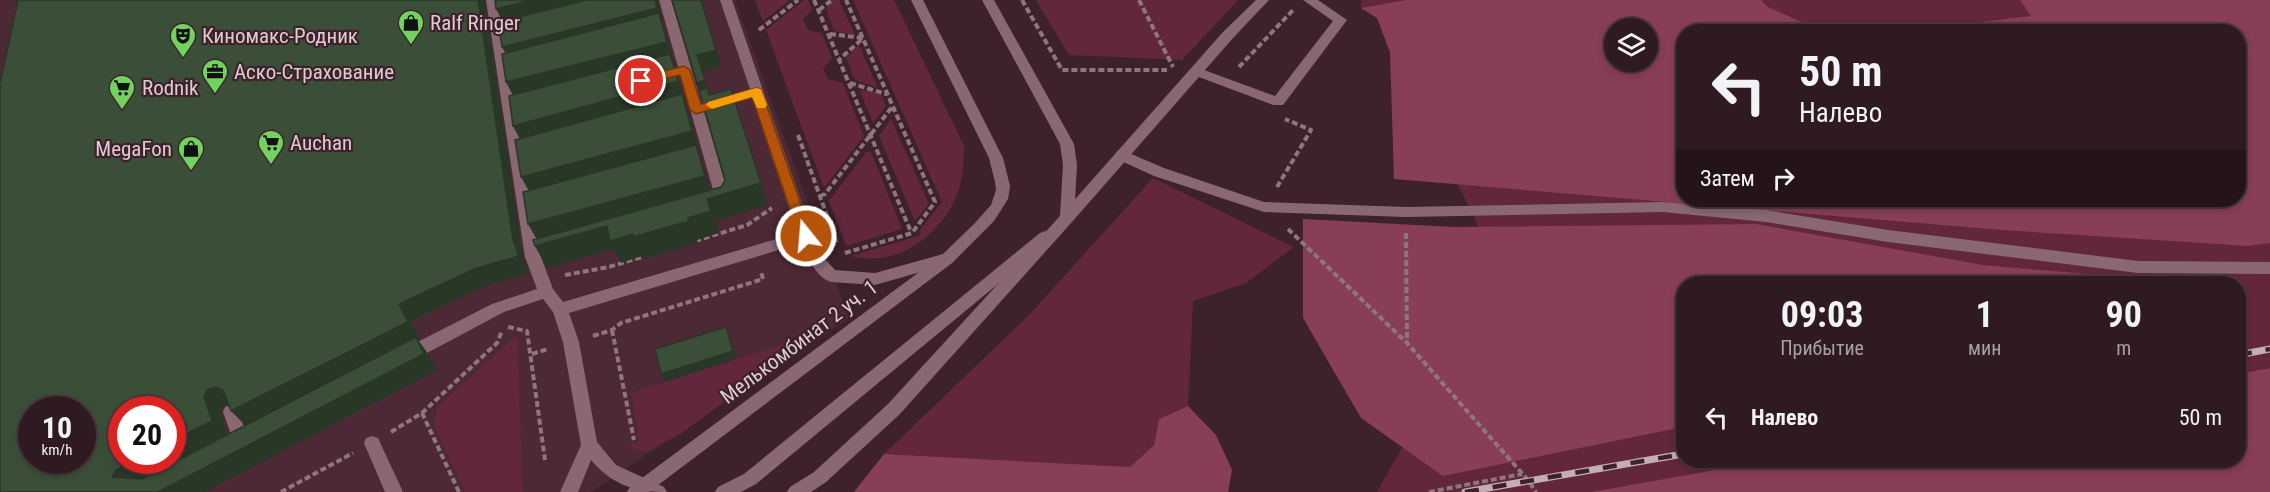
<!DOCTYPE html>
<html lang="ru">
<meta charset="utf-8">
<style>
body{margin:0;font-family:"Roboto Condensed",sans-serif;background:#362329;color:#f1f3f6;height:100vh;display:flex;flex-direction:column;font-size:22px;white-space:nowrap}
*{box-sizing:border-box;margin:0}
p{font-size:20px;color:#a7a1a5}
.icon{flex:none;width:33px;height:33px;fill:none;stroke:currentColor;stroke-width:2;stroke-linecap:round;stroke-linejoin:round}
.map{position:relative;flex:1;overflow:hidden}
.drawer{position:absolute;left:1676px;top:276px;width:570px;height:192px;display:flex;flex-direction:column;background:#2e1a20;border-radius:24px;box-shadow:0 3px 9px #0003,0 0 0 2px #49383e}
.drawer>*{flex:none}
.top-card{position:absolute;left:1676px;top:24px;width:570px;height:183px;border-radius:24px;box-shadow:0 3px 9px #0003,0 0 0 2px #49383e;background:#2e1a20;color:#f1f3f6;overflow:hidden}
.tools{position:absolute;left:1604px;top:18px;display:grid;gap:12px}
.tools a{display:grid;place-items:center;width:54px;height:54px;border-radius:50%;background:#2e1a20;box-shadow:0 3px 9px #0003,0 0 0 2px #49383e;font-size:30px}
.speed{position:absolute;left:18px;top:396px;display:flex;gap:12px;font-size:30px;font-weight:700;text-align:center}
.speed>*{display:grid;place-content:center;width:78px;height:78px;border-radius:50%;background:#2e1a20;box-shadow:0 3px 9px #0003,0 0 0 2px #49383e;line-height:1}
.speed small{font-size:15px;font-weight:400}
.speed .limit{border:9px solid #d22;background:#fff;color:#111}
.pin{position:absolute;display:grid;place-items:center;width:51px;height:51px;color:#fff;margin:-26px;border:3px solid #fff;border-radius:50%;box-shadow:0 2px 6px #0007}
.me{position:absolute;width:66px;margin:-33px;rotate:343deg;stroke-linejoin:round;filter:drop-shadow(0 0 4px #0008)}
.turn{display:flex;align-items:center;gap:21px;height:126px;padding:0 24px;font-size:27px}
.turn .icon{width:78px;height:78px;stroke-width:2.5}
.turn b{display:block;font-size:42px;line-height:51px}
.then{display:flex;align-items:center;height:57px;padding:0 24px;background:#0003;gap:12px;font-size:22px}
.eta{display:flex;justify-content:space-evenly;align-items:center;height:102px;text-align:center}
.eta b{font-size:36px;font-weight:700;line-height:42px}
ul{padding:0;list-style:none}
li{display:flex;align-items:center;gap:18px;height:78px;padding:0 24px}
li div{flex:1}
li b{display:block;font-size:22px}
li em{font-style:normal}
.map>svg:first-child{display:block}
.built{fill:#4c2935;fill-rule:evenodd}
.green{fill:#62263d;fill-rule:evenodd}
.forest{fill:#883d59;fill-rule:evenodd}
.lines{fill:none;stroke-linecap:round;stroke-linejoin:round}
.path{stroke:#8e767d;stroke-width:4;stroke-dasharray:6 3;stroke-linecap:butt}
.service{fill:#896872;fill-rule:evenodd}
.minor{fill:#896872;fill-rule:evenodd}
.tertiary{fill:#896872;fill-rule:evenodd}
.rail-casing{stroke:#c3aeb5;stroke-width:7}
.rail{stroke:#3e222b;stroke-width:4.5;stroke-dasharray:14;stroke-linecap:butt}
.wall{fill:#334430;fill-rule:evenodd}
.shaded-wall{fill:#293727}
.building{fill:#3b4f38;stroke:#293727;stroke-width:1.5;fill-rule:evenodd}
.route{fill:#b45309;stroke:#753606;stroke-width:1.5}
.slow{fill:#f59e0b}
.labels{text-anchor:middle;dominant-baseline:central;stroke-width:4.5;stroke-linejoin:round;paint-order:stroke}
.poi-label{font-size:21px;fill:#dfcbd1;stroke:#3e222b;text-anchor:start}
.street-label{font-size:21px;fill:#dfcbd1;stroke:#3e222b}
</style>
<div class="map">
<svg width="2270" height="492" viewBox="0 0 2270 492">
<rect width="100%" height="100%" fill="#3e222b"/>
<path class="built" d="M 0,0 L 735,0 L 849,318 L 591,492 L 0,492 ZM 32,410 L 82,410 L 82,460 L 32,460 ZM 122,410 L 172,410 L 172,460 L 122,460 Z"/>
<path class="green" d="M 755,0 L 790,0 L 763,21 Z
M 804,0 L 808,0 L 812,10 L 803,19 L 808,30 L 822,33 L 832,58 L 823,69 L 828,79 L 843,83 L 864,136 L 824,188 L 766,30 Z
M 833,0 L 839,0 L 855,35 L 834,31 L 826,9 Z
M 853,0 L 894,0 L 964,146 C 964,163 963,181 956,197 C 939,237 896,268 851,256 L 921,235 L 919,231 L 942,202 Z
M 1036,0 L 1238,0 L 1182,60 L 1069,55 Z
M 1361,0 L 2270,0 L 2270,492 L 1377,492 L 1499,275 L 1471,210 L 1399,76 L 1377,18 L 1361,8 ZM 1614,28 L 1647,28 L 1647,62 L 1614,62 ZM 1683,32 L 2238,32 L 2238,200 L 1683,200 ZM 1683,284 L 2238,284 L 2238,460 L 1683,460 Z
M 859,45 L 878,88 L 855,80 L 846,58 Z
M 859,89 L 881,94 L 886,106 L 873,123 Z
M 891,119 L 929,204 L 915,221 L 879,136 Z
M 866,152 L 871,152 L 902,229 L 846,246 L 829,201 Z
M 1153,178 L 1294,247 L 1246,283 L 1193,301 L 1188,406 L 1159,419 L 1154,445 L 1130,467 L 884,454 L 1028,316 Z
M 517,335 L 523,492 L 465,492 L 434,426 L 437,407 Z
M 796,340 L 800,342 L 798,347 L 682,433 L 650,450 L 641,452 L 627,446 L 639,441 L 631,393 Z"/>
<path class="forest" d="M 1406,0 L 1761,0 L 1768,7 L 1822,31 L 1683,32 L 1683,200 L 2238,200 L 2238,32 L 1905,31 L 2031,16 L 2020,0 L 2270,0 L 2270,243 L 2249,246 L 2002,230 L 1394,179 L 1390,52 L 1377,18 L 1361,8 ZM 1614,28 L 1647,28 L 1647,62 L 1614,62 Z
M 1303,219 L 1454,227 L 1756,224 L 1983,265 L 2146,279 L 2160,283 L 1683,284 L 1683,427 L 1443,476 L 1361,418 L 1303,318 Z
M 2270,368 L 2270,492 L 1592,492 L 1765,461 L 2238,460 L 2238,374 Z
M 1188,406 L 1216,435 L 1232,470 L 1228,492 L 854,492 L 884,454 L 1130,467 L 1154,445 L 1159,419 Z"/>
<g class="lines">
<path class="path" d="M 814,0 L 911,232
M 1022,0 L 1062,70 L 1167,70
M 1139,0 L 1173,67
M 819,10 L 832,0
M 759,30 L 798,0
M 830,34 L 863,38 L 840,59
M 1239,67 L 1294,9
M 850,83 L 886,94
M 798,135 L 837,244
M 1277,187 L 1311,130 L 1285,119
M 820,196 L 825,194 L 892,107
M 1288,229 L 1407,343 L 1528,480 L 1536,492
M 1406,233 L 1407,342
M 695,241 L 747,225 L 772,208
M 845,253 L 912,233 L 935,202 L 846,0
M 565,275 L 609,267 L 645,256
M 508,327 L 527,331 L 545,460
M 612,330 L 634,440
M 593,336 L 612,330 L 621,323 L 763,279 L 761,272
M 532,354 L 548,349
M 422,413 L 459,492
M 391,432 L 422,413 L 497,343 L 502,331
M 281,492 L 353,453
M 1429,492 L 1522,474"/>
<path class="service" d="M 486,0 L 498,0 L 541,257 L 553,289 L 563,302 L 797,233 L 752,98 L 717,108 L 710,103 L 712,100 L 750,89 L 720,0 L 732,0 L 813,236 L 824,258 L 835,270 L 875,273 L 947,253 L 952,255 L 955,259 L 952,263 L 875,285 L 831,282 C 815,277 808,257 802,243 L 569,313 L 579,342 L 597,442 L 616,465 L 664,487 L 667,492 C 635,492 612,485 591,460 L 578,492 L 560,492 L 581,445 L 563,342 L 553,312 L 543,299 L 504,312 L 412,361 L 406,363 L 400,361 L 398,356 L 400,351 L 492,304 L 537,289 L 525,257 Z
M 659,0 L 671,0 L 731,203 L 729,207 L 720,209 L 715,208 L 713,204 L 716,200 Z
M 1303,0 L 1318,0 L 1347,20 L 1283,105 L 1273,105 L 1191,74 L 1189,71 L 1196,67 L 1275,96 L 1333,21 Z
M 1122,150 L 1164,168 L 1264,202 L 1406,207 L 1663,202 L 1766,210 L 1888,230 L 2138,261 L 2270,262 L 2270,274 L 2138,273 L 1888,242 L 1766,222 L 1663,212 L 1406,217 L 1264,212 L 1154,176 L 1117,159 L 1115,155 L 1117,151 Z
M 1045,231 L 1050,233 L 1052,237 L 1050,241 L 756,484 L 741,492 L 715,492 L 718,487 L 744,474 L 1040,233 Z
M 231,405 L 237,407 L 249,441 L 247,446 L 241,448 L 235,446 L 223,412 L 225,407 Z
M 372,436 L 378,438 L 403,492 L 385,492 L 364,443 L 366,438 Z"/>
<path class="minor" d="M 1256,0 L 1269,0 L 1233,38 L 1072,222 L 1062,222 L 1060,218 L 1062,214 L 1223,32 Z"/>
<path class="tertiary" d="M 911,0 L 923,0 L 1003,158 L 1010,186 L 1008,199 L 994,221 L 952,263 L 649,492 L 627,492 L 630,487 L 942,255 L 975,223 L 991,205 L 996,190 L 995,182 L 989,158 Z
M 982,0 L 994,0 L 1074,144 L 1077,165 L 1074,218 L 1072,222 L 900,414 L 826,482 L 811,492 L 787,492 L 790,487 L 814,472 L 888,404 L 1060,216 L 1063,165 L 1060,144 Z"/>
<defs>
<path id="rail" d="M 2238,355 L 2270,349
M 1465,492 L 1683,454"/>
</defs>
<use href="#rail" class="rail-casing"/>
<use href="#rail" class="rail"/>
</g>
<path class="wall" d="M 18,0 L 485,0 L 523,257 L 529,273 L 485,286 L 411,321 L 420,338 L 418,340 L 428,354 L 437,370 L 205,492 ZM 228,404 L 246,425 L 228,434 L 221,413 L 224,405 Z"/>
<path class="shaded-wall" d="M 478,0 L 485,0 L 523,257 L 529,273 L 485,286 L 411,321 L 420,338 L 418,340 L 428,354 L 437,370 L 205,492 L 158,492 L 247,427 L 231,411 L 399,304 L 474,269 L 513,240 Z
M 532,0 L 613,0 L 505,26 L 496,9 Z
M 655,0 L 658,0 L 663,25 L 675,65 L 674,66 L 690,118 L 700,154 L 699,155 L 704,168 L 713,197 L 761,183 L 731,89 L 768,205 L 716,221 L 719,233 L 697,240 L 698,243 L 644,259 L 642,256 L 621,263 L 614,249 L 547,268 L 535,246 L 540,245 L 528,224 L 534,200 L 521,177 L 525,149 L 513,126 L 518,105 L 506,82 L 511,64 L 502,47 Z
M 701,0 L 722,67 L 703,72 L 711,98 L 704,100 L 697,83 L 697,55 Z
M 726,327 L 729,334 L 736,359 L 665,382 L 661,374 Z
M 216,387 L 232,403 L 224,405 L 221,413 L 228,437 L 135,485 L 112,477 L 116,470 L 134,460 L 172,460 L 172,441 L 204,397 L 208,389 Z"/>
<path class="building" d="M 18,0 L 478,0 L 513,240 L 519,256 L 474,269 L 399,304 L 408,322 L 231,411 L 223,390 L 216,387 L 208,389 L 204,397 L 212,421 L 172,441 L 172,410 L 122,410 L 122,460 L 134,460 L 116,470 L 112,477 L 142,479 L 416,337 L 424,354 L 158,492 L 0,492 L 0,84 ZM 32,410 L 82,410 L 82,460 L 32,460 Z
M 495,0 L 532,0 L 496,9 Z
M 587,0 L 655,0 L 657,8 L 502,47 L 498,22 Z
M 672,0 L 701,0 L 716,50 L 697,55 L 705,80 L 697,83 Z
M 659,13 L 667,42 L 506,82 L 502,54 Z
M 670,54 L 678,81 L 513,126 L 509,96 Z
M 707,88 L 709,95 L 731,89 L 761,183 L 707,199 L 711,211 L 688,218 L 689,221 L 633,237 L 633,234 L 610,241 L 607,226 L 535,246 L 533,240 L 721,187 L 725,180 L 699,90 Z
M 682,94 L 692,131 L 521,177 L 515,140 Z
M 696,145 L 705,176 L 528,224 L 523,192 Z
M 726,327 L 733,351 L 661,374 L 655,349 Z"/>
<path class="route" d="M 684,66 L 690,70 L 701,104 L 756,88 L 761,89 L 812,236 L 810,239 L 806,241 L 799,236 L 752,97 L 696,114 L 690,110 L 680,75 L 641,85 L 635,81 L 637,78 Z"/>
<path class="slow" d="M 756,88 L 761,89 L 767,105 L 765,108 L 757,108 L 752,97 L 712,109 L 706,105 L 708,102 Z"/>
<defs>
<symbol id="shop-pin" viewBox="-11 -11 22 30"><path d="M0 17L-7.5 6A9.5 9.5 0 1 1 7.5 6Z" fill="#71d35e" stroke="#3e222b"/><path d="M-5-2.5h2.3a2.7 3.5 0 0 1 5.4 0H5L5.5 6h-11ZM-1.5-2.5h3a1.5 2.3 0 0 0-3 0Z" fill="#111"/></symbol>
<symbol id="theatre-pin" viewBox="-11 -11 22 30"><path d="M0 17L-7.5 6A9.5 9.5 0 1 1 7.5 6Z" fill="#71d35e" stroke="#3e222b"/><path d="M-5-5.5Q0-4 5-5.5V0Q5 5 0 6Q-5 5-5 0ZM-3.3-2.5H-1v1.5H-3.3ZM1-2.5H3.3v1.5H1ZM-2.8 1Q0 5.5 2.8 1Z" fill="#111"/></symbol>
<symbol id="office-pin" viewBox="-11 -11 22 30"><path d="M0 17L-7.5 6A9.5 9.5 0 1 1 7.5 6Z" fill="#71d35e" stroke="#3e222b"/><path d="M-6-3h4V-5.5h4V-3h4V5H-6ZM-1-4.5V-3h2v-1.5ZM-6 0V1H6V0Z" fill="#111"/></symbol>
<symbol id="supermarket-pin" viewBox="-11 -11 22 30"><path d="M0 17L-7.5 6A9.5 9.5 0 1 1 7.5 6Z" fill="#71d35e" stroke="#3e222b"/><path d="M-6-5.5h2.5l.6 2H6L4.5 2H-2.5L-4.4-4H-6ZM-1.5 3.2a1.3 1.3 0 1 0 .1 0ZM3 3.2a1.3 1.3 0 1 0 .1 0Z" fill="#111"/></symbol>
</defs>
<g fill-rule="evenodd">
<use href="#shop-pin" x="396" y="8" width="30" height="40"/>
<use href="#theatre-pin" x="168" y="21" width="30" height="40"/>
<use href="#office-pin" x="200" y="57" width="30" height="40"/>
<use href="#supermarket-pin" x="107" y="73" width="30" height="40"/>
<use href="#supermarket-pin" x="256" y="128" width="30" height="40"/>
<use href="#shop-pin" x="176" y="134" width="30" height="40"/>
</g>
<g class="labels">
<g class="poi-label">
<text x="430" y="23">Ralf Ringer</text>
<text x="202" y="36">Киномакс-Родник</text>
<text x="234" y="72">Аско-Страхование</text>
<text x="142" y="88">Rodnik</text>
<text x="290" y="143">Auchan</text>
<text x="172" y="149" text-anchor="end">MegaFon</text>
</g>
<g class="street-label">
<text transform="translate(799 342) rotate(-37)">Мелькомбинат 2 уч. 1</text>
</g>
</g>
</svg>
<div class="tools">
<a><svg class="icon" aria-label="layers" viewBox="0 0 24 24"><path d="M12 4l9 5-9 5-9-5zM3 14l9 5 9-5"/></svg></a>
</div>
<div class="speed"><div>10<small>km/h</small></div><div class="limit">20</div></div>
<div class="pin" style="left:641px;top:81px;background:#d93025"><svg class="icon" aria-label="arrive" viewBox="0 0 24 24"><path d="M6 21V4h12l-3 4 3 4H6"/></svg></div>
<svg class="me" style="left:806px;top:236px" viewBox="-20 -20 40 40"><circle r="17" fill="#b45309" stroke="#fff" stroke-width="3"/><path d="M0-11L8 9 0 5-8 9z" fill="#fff"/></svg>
<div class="top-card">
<div class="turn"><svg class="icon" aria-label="left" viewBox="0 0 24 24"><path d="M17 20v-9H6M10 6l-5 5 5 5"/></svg><div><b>50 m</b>Налево</div></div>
<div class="then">Затем<svg class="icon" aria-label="right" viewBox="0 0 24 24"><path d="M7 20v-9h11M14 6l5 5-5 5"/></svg></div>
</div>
<section class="drawer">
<div class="eta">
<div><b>09:03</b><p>Прибытие</p></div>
<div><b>1</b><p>мин</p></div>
<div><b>90</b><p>m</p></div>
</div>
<ul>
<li><svg class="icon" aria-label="left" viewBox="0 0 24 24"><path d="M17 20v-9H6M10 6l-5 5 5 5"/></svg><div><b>Налево</b></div><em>50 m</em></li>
</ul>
</section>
</div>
